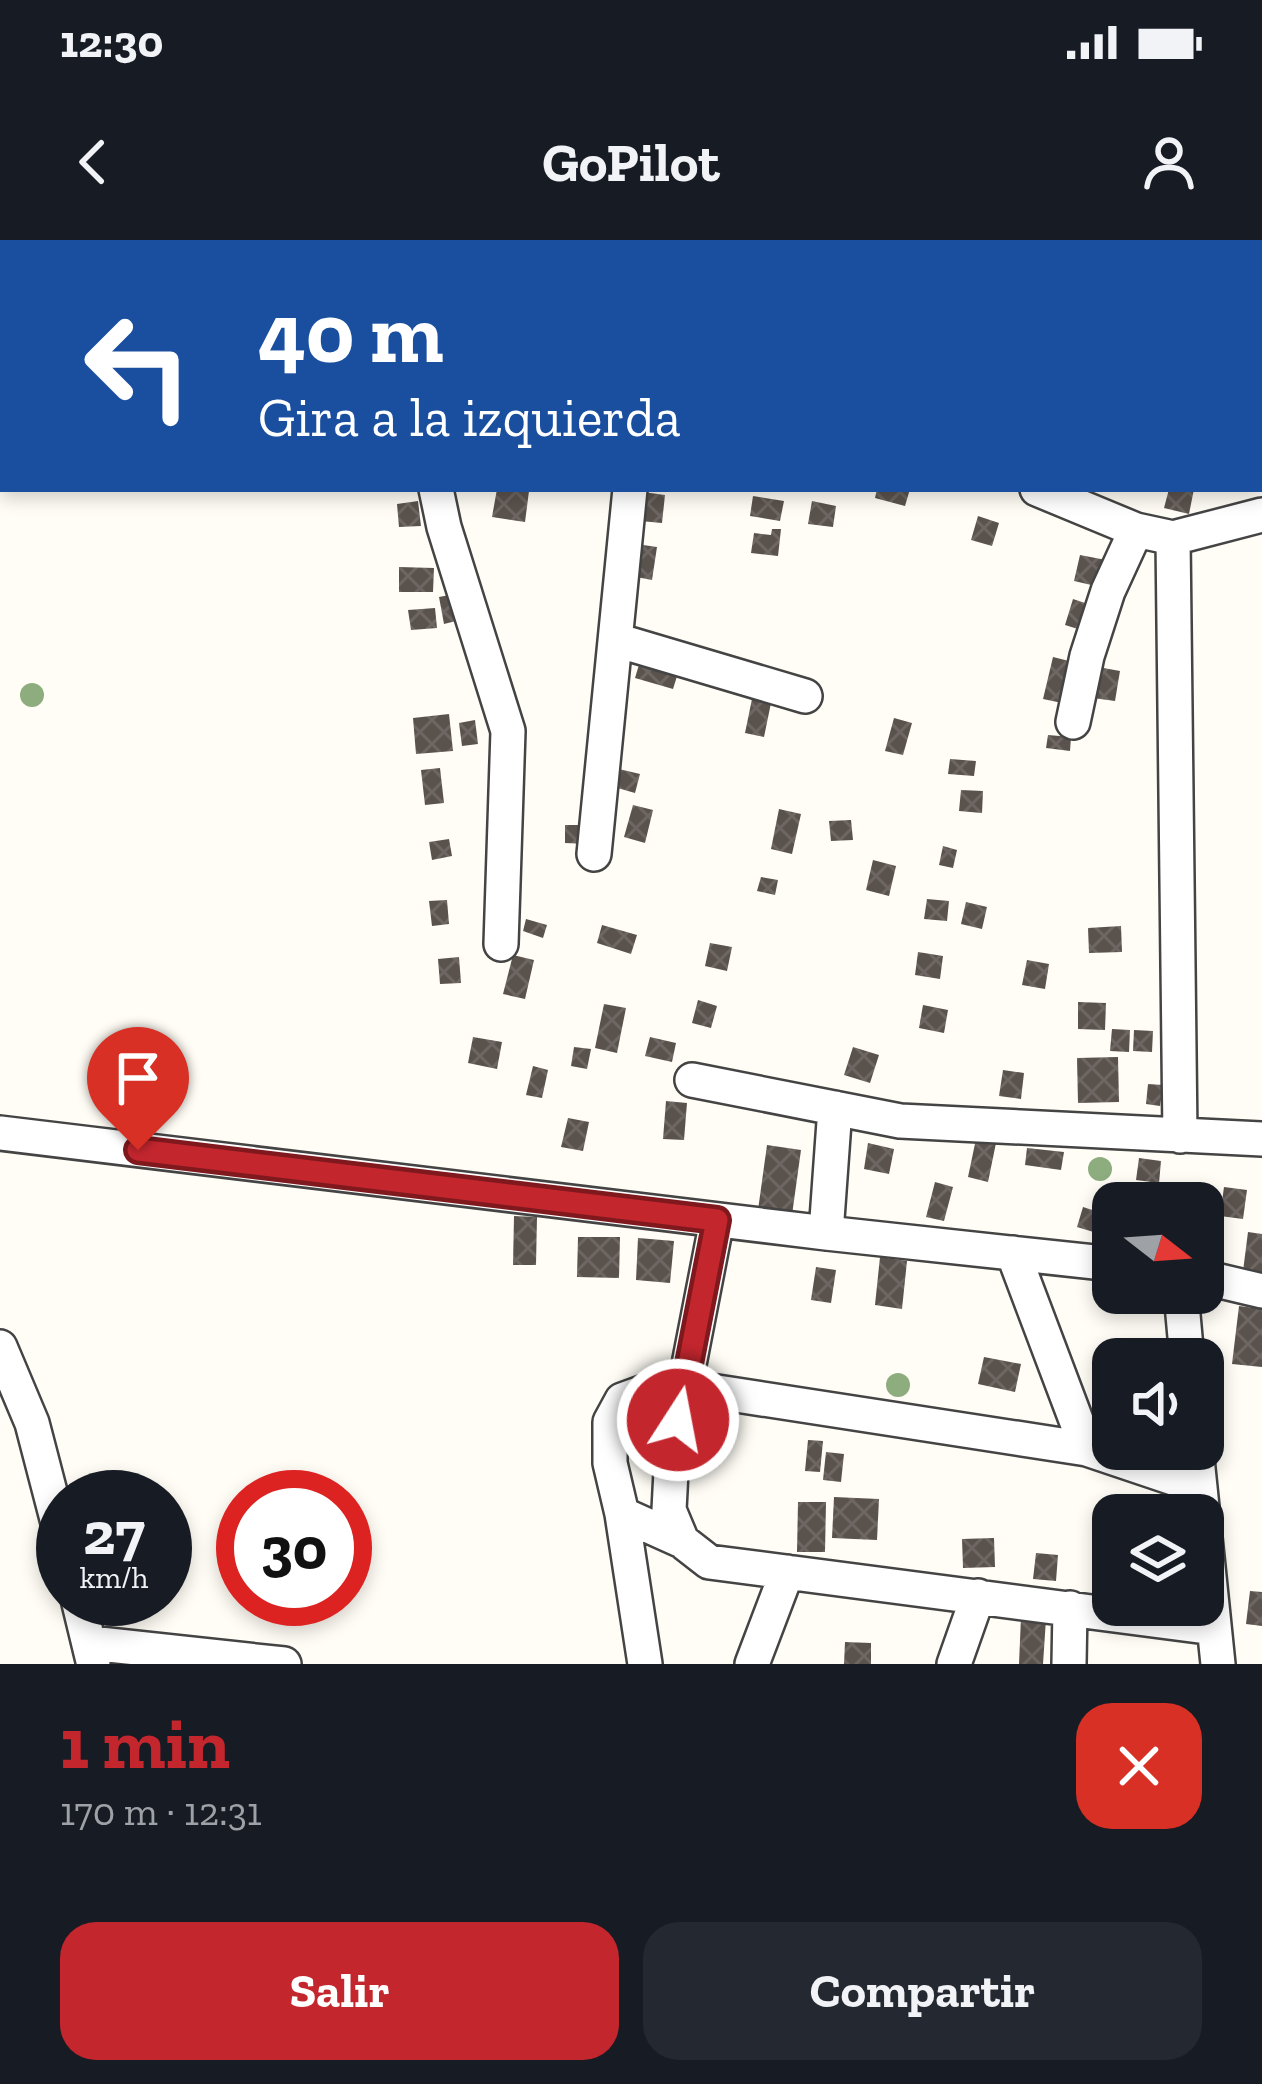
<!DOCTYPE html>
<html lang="es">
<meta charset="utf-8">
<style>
body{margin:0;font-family:"Zilla Slab",serif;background:#242831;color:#f1f3f6;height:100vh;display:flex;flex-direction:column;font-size:45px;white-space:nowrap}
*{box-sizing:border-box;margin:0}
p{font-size:39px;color:#9ea1a6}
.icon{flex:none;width:66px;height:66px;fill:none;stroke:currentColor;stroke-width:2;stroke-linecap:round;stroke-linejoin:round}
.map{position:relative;height:1424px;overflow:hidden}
.details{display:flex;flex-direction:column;background:#171b24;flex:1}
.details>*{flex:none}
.top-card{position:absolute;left:0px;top:0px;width:1263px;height:252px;box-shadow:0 6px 18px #0003;background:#1a4fa0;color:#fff;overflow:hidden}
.needle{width:78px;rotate:107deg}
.buttons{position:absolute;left:1092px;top:942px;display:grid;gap:24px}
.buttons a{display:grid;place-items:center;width:132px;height:132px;border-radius:24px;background:#171b24;box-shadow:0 6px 18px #0003;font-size:60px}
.speed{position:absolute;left:36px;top:1230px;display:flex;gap:24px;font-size:60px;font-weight:700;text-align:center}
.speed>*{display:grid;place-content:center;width:156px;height:156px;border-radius:50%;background:#171b24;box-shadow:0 6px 18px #0003;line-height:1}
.speed small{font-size:30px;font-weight:400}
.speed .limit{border:18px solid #d22;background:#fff;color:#111}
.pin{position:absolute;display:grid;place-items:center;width:102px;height:102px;color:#fff;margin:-123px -51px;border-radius:50% 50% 50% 0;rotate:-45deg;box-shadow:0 0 12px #0007}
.pin .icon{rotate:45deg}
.me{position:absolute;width:132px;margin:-66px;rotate:11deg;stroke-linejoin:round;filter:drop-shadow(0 0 9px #0008)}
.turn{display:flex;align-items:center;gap:42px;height:252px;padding:0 60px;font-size:54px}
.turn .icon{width:156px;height:156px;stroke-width:2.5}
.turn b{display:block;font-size:84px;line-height:102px}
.round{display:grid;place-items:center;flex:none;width:126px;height:126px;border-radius:36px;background:#242831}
.summary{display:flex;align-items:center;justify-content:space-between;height:204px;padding:0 60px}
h1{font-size:72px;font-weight:700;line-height:90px;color:#c4262e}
.cta{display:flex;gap:24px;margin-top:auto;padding:24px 60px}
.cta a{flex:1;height:138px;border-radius:36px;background:#c4262e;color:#fff;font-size:48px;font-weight:700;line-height:138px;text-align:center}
.cta a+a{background:#242831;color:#f1f3f6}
.status{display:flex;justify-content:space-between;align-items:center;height:84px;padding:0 60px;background:#171b24;direction:ltr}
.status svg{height:33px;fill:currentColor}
header{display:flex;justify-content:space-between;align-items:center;height:156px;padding:0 60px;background:#171b24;font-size:54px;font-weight:700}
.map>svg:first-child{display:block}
.building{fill:url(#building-cross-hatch)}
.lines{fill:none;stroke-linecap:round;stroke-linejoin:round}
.minor-casing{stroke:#444;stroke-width:38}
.minor{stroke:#fff;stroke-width:33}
.tree{fill:#8dad7f}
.route-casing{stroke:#7f191e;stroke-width:30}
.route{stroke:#c4262e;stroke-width:21}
</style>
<div class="status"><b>12:30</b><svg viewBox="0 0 49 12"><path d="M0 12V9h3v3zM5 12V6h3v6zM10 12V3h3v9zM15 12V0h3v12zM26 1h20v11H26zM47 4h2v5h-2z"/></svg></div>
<header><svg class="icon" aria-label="back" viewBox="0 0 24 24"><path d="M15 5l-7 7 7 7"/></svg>GoPilot<svg class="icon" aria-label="person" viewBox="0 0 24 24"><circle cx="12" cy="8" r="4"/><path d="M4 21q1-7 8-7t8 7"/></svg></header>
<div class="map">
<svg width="1262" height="1424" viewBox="0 0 1262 1424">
<defs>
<pattern id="building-cross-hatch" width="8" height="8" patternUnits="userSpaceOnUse" patternTransform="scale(3)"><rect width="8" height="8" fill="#5a524d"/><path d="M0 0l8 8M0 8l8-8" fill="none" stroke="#6d6662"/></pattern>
</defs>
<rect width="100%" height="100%" fill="#fffdf5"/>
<path class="building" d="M 497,249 L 529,251 L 525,282 L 492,277 Z
M 877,249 L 910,249 L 905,266 L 875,258 Z
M 1169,249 L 1194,249 L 1189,274 L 1164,268 Z
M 643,252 L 665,255 L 662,283 L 640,281 Z
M 753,256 L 784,261 L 780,281 L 750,276 Z
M 418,261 L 421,286 L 399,287 L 397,264 Z
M 812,261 L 836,266 L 833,287 L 808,284 Z
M 978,276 L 999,283 L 992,306 L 971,300 Z
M 772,289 L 781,289 L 778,316 L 751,313 L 754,293 L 771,295 Z
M 636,304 L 657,307 L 652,340 L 631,336 Z
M 1080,315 L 1106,320 L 1100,347 L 1074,341 Z
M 399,327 L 434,328 L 433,352 L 399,352 Z
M 455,354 L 460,380 L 444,384 L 439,357 Z
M 1073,359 L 1088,364 L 1081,390 L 1065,385 Z
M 435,368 L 437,388 L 411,390 L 408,370 Z
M 1053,417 L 1077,423 L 1067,464 L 1043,459 Z
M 641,418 L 679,430 L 673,449 L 635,438 Z
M 1098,427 L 1120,431 L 1115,461 L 1093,458 Z
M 752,459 L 771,463 L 764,497 L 745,493 Z
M 449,474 L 453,511 L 416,514 L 413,478 Z
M 894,478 L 912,483 L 903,515 L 885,511 Z
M 475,480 L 478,504 L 462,506 L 459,483 Z
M 1048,495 L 1071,497 L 1070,511 L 1046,508 Z
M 950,519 L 976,521 L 974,536 L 948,534 Z
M 440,528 L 444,563 L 425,565 L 421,530 Z
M 619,529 L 640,534 L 635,553 L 614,547 Z
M 961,550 L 983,551 L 982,573 L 959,571 Z
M 633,565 L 653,570 L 645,603 L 624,597 Z
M 779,569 L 801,574 L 792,614 L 771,609 Z
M 851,580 L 853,600 L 831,601 L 829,581 Z
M 565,585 L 589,585 L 588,604 L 565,603 Z
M 449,599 L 452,616 L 432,620 L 429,602 Z
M 943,606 L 957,610 L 953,628 L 939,625 Z
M 873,620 L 896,626 L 889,656 L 866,650 Z
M 761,637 L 778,640 L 775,655 L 757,651 Z
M 927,659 L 949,661 L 947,681 L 924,679 Z
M 447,660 L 449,684 L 432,686 L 429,661 Z
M 966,662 L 987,667 L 982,689 L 961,684 Z
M 526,679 L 547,685 L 543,698 L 523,691 Z
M 602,685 L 637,695 L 631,714 L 597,703 Z
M 1121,686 L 1122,712 L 1089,713 L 1088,688 Z
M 710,703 L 732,707 L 727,731 L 705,726 Z
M 918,712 L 943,716 L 940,739 L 915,735 Z
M 513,715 L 534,720 L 525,759 L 503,754 Z
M 459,717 L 461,743 L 440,744 L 438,719 Z
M 1027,720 L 1049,724 L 1045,749 L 1022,745 Z
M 698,760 L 717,766 L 711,788 L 692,783 Z
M 1078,762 L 1106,763 L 1105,790 L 1078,789 Z
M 604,764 L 626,768 L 617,813 L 595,808 Z
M 923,765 L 948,770 L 944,793 L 919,788 Z
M 1112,789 L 1130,790 L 1129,812 L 1110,811 Z
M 1134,790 L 1153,791 L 1152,812 L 1133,811 Z
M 473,797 L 502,802 L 497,829 L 468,823 Z
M 650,797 L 676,803 L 672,822 L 645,816 Z
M 574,807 L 591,809 L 587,829 L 571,826 Z
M 853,807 L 879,815 L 870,843 L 844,835 Z
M 1118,817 L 1119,862 L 1078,863 L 1077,818 Z
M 533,826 L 548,830 L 542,858 L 526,855 Z
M 1003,830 L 1024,833 L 1021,859 L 999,856 Z
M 1148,844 L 1163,845 L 1160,866 L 1146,864 Z
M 666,861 L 687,863 L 684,900 L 663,899 Z
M 568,878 L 589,882 L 583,911 L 561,907 Z
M 976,899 L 996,903 L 988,942 L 968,937 Z
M 868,903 L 894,909 L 889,934 L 864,929 Z
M 767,905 L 801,910 L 792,975 L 758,970 Z
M 1027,908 L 1064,912 L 1061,930 L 1025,925 Z
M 1139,918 L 1161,921 L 1159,943 L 1136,940 Z
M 935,942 L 953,947 L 944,981 L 926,977 Z
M 1224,947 L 1247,950 L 1243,979 L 1220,976 Z
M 1185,951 L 1208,956 L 1206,963 L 1183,963 Z
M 1083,967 L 1105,974 L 1100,994 L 1077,987 Z
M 514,976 L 537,977 L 536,1025 L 513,1025 Z
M 1248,992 L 1262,994 L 1262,1033 L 1243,1031 Z
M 578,997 L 620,997 L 619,1038 L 577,1037 Z
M 638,998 L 674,1001 L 670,1043 L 636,1040 Z
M 880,1017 L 907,1021 L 902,1069 L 875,1065 Z
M 816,1027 L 836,1030 L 831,1063 L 811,1060 Z
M 1239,1066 L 1262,1069 L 1262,1127 L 1232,1124 Z
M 984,1117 L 1021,1124 L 1015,1152 L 978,1144 Z
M 808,1200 L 823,1201 L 820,1232 L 805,1231 Z
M 826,1212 L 844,1214 L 841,1242 L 823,1240 Z
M 834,1257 L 879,1259 L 877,1300 L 832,1298 Z
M 798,1262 L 826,1262 L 825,1312 L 797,1312 Z
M 994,1298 L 995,1327 L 963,1328 L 962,1299 Z
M 1036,1313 L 1058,1315 L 1056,1341 L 1033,1339 Z
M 1250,1351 L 1262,1352 L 1262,1386 L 1246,1384 Z
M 1021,1377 L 1046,1379 L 1043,1424 L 1019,1424 Z
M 845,1402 L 871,1403 L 871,1424 L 844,1424 Z"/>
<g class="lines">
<defs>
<path id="minor" d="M 412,0 L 420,3
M 1115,0 L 1124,3
M 542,3 L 543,0
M 1260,47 L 1262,48
M 436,249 L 444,287 L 508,491 L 501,704
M 1037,249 L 1136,290 L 1173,298 L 1262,275
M 1173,298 L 1180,896
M 616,400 L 805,456
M 1073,482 L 1087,416 L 1108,351 L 1136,290
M 594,614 L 630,249
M 692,840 L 900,881 L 1262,899
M 0,893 L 826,993 L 1113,1024
M 826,993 L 835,868
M 1013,1013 L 1087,1209
M 1203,1037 L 1262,1051
M 1181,1053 L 1187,1119
M 0,1107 L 32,1183 L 63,1302
M 1196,1209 L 1202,1267
M 622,1274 L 682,1301 L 709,1322 L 1214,1388
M 1203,1278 L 1218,1424
M 682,1301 L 669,1270 L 672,1212 L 717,980
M 78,1359 L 93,1421
M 90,1403 L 284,1424
M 645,1424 L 622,1274 L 610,1223 L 610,1182 L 622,1160 L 655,1148 L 685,1147 L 1087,1209 L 1200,1247
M 752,1424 L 787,1332
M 954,1424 L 978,1356
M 1069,1424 L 1070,1368"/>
</defs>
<use href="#minor" class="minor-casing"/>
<use href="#minor" class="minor"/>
</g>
<g class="tree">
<circle cx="32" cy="455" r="12"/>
<circle cx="1100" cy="929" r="12"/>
<circle cx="898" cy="1145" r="12"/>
</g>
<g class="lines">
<defs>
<path id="route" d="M 138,910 L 717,980 L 678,1180"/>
</defs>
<use href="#route" class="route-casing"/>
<use href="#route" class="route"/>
</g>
</svg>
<div class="buttons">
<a><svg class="needle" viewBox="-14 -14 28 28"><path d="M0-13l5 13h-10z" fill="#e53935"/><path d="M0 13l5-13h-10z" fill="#9ea1a6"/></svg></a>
<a><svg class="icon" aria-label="sound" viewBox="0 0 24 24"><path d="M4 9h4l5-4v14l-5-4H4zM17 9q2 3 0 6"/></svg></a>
<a><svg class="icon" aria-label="layers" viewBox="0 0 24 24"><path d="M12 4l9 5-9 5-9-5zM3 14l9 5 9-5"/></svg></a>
</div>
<div class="speed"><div>27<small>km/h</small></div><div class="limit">30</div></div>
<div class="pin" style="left:138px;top:910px;background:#d93025"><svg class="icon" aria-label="arrive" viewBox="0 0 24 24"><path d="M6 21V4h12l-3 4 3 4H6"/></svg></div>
<svg class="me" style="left:678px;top:1180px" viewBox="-20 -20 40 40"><circle r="17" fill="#c4262e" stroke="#fff" stroke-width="3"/><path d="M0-11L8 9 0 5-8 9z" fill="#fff"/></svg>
<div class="top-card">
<div class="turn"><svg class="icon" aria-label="left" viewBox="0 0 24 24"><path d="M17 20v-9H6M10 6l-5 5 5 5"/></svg><div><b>40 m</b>Gira a la izquierda</div></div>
</div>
</div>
<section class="details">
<div class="summary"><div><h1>1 min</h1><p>170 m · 12:31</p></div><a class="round" style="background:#d93025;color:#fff"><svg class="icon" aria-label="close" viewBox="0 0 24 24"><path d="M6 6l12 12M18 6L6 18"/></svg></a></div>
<div class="cta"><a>Salir</a><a>Compartir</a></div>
</section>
